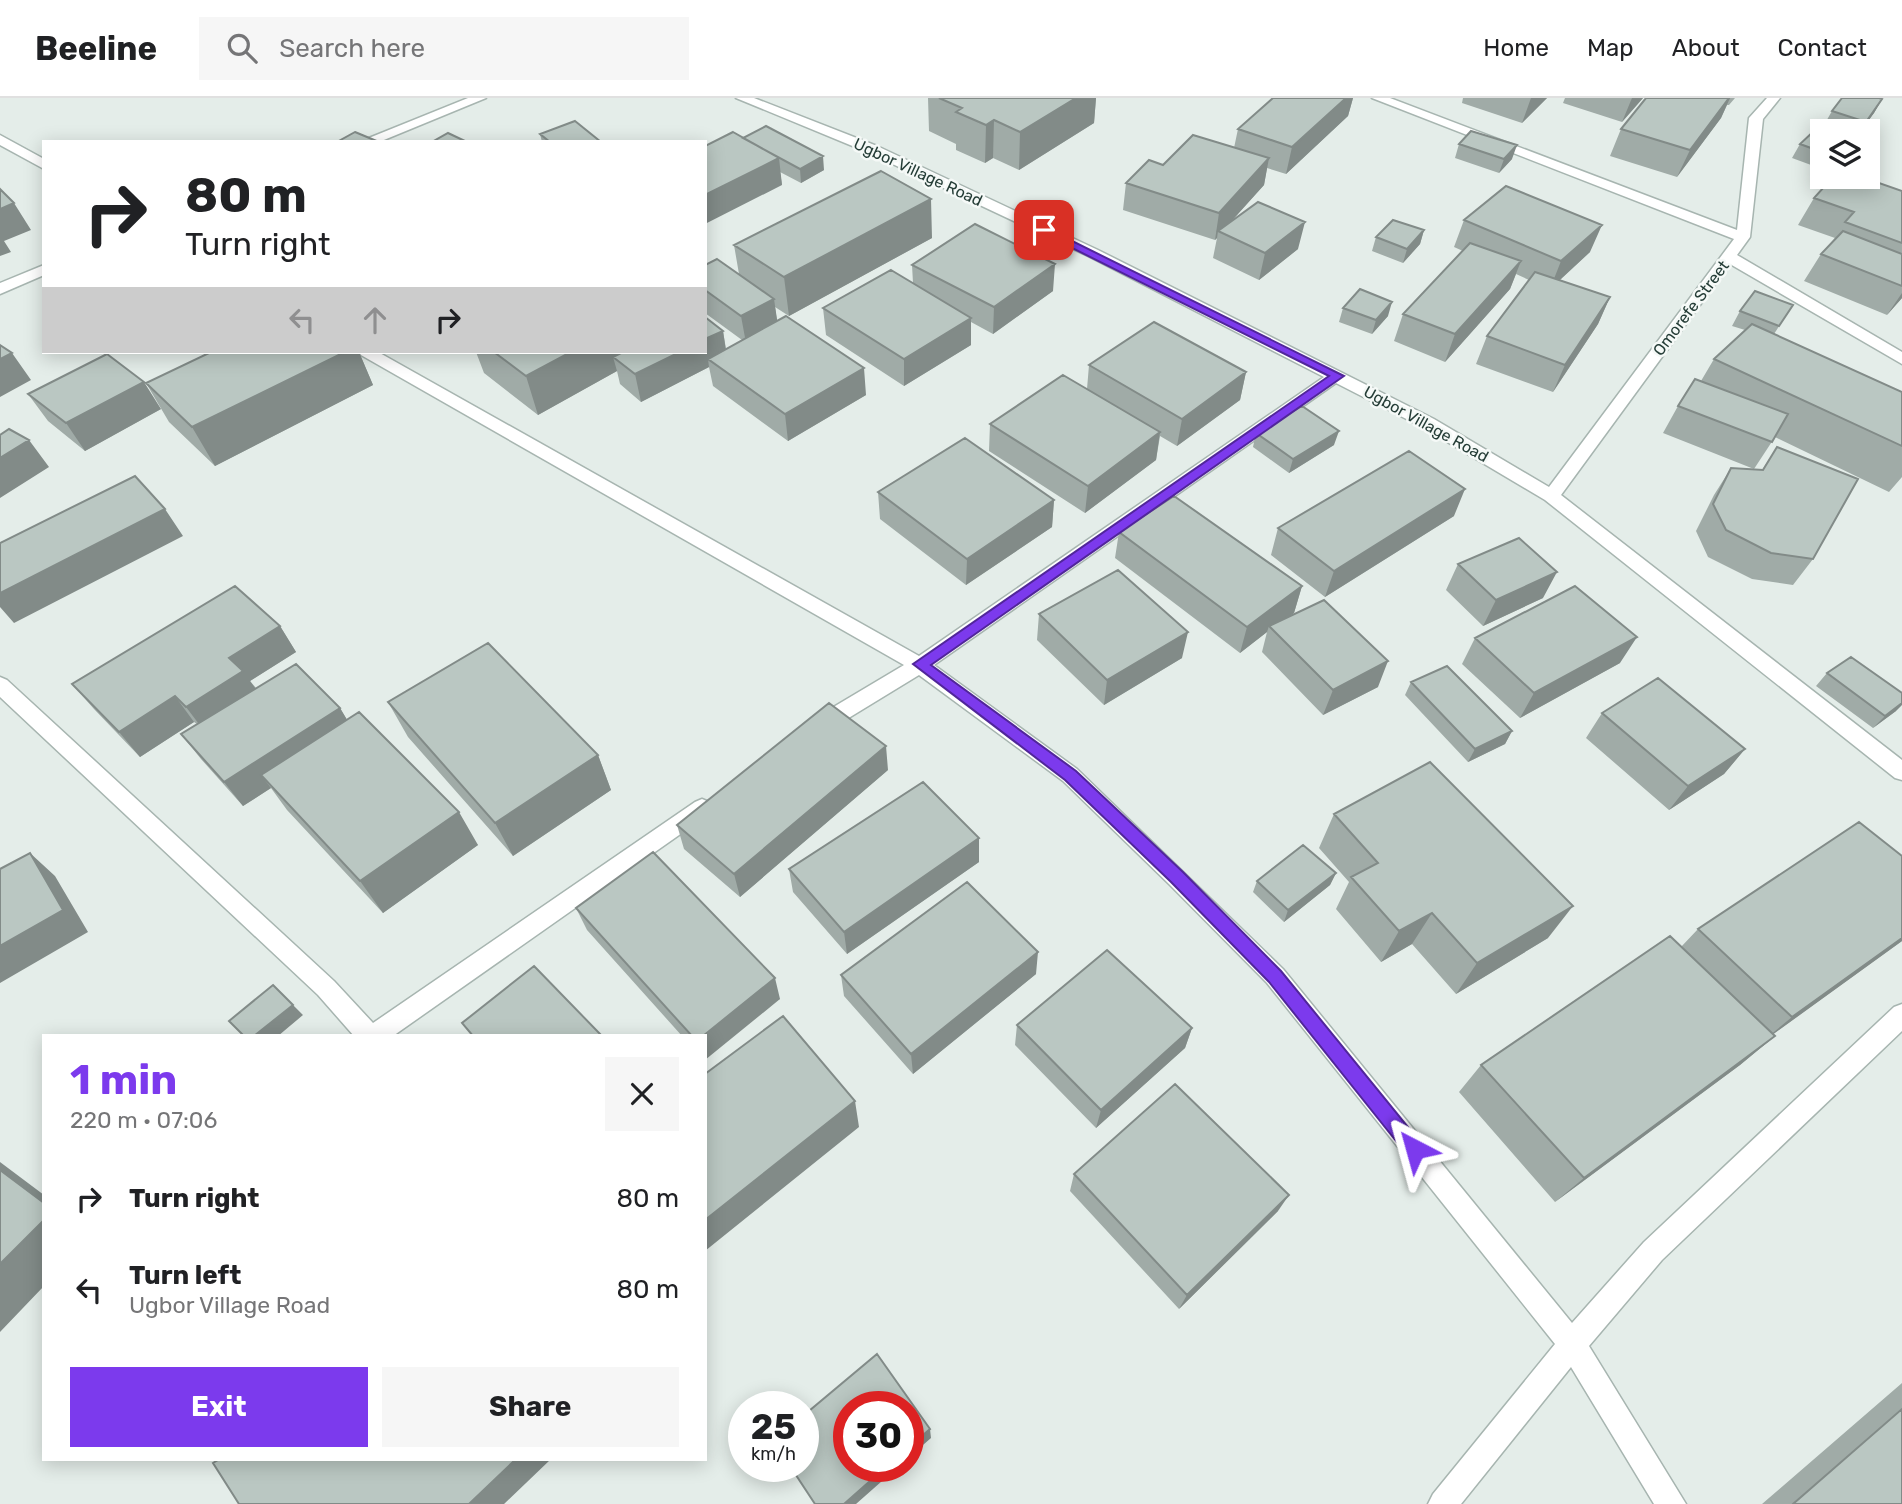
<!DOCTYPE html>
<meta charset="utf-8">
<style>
body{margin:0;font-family:Rubik,sans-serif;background:#f6f6f6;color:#202124;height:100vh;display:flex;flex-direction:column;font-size:26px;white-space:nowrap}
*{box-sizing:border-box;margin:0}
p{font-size:23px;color:#757577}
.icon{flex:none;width:38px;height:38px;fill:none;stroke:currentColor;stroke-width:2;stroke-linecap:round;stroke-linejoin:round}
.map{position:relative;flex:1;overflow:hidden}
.side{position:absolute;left:42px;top:936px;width:665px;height:427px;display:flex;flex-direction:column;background:#fff;border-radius:0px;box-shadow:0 4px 18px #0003}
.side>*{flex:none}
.top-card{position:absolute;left:42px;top:42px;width:665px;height:214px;border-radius:0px;box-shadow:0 4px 18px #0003;background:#fff;color:#202124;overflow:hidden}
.controls{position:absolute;left:1810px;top:21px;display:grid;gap:14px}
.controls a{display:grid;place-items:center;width:70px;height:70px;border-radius:0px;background:#fff;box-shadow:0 4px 18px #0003;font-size:35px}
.speed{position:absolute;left:728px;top:1293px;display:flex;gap:14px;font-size:35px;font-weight:700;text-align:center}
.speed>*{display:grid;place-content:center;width:91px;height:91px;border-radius:50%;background:#fff;box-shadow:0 4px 18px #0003;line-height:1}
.speed small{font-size:18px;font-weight:400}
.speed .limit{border:10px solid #d22;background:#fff;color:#111}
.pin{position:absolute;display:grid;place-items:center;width:60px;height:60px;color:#fff;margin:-30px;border-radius:14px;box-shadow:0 4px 10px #0006}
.me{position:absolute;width:77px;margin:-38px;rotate:321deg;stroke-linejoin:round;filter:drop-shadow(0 0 5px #0008)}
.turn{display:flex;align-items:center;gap:24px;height:147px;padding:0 28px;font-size:32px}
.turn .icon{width:91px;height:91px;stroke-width:2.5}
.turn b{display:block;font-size:49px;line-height:60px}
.lanes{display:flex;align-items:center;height:66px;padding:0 28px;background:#0003;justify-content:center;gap:35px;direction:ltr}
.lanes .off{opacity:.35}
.round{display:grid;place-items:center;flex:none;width:74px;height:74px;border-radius:0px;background:#f6f6f6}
.headline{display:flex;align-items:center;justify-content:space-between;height:119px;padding:0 28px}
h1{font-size:42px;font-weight:700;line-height:52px;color:#7c3aed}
.primary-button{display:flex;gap:14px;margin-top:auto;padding:14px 28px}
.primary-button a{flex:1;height:80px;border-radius:0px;background:#7c3aed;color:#fff;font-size:28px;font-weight:700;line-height:80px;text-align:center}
.primary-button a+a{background:#f6f6f6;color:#202124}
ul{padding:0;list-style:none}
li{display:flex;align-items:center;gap:21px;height:91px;padding:0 28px}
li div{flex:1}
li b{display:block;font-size:26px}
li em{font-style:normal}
header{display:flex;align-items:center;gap:42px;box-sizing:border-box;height:98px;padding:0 35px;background:#fff;border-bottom:2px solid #e0e0e0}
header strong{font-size:33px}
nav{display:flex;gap:38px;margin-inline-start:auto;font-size:24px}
.search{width:490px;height:63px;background:#f6f6f6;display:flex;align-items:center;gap:18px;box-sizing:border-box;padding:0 24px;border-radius:0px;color:#757577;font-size:26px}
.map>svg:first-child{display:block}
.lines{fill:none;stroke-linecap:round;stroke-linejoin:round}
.minor-casing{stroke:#a7b5b0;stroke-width:3}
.minor{fill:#fff;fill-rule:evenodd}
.wall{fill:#a0aba7}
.shaded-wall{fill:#828b88}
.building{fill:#bac7c2;stroke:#828b88;stroke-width:2}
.route{fill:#7c3aed;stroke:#51269a;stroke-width:2}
.labels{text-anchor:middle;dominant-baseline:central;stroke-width:5;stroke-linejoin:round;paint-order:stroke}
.far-street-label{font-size:16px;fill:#253d37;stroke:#f5f9f7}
</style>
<header>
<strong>Beeline</strong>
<div class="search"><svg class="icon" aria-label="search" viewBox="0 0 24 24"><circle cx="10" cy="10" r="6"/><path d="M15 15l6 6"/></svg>Search here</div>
<nav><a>Home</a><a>Map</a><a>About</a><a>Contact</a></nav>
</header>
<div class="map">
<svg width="1902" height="1406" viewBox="0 0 1902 1406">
<rect width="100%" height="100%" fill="#e4ede9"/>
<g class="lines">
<defs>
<path id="minor" d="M 468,0 L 486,0 L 379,44 L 359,44 Z
M 736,0 L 754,0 L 877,48 L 1098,152 L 1434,321 L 1549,389 L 1734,141 L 1372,0 L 1390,0 L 1737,132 L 1749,20 L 1767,0 L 1780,0 L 1763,21 L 1750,139 L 1737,157 L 1902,254 L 1902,266 L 1730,166 L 1561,397 L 1902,662 L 1902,682 L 1895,680 L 1545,402 L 1422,329 L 1336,285 L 934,567 L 1077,671 L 1283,871 L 1572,1225 L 1644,1144 L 1894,909 L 1902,906 L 1902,933 L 1662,1162 L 1589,1248 L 1686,1406 L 1654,1406 L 1571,1269 L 1461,1406 L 1428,1406 L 1433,1396 L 1555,1246 L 1267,885 L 1169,786 L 1063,683 L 919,577 L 824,635 L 817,637 L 810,635 L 807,629 L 810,623 L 904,567 L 361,257 L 359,254 L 378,254 L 919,558 L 1324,279 L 1088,158 L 867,54 Z
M 0,37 L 44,61 L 44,71 L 0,47 Z
M 44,167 L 44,177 L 0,196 L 0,185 Z
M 0,579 L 7,582 L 334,883 L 373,925 L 695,704 L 702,701 L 709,704 L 713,710 L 709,716 L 393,938 L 354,938 L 318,897 L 0,599 Z"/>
</defs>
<use href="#minor" class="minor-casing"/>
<use href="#minor" class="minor"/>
</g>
<path class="wall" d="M 928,0 L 1096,0 L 1094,25 L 1019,72 L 993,60 L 985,65 L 956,52 L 956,46 L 929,33 Z
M 1273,0 L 1353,0 L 1348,18 L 1286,76 L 1267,70 L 1264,87 L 1231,123 L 1298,151 L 1259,182 L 1213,160 L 1217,140 L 1215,142 L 1123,112 L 1126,85 L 1163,67 L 1234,50 L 1238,31 Z
M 1463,0 L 1547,0 L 1522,25 L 1462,5 Z
M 1565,0 L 1643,0 L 1622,24 L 1563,5 Z
M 1646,0 L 1735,0 L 1729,7 L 1727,7 L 1721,20 L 1677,79 L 1610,58 L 1621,31 Z
M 1882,1 L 1874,15 L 1861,33 L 1844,33 L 1824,27 L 1832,13 Z
M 540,36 L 601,44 L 542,44 Z
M 1822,36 L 1822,71 L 1792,60 L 1800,46 Z
M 743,40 L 824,72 L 801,85 L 780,74 L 782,87 Z
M 1459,46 L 1512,61 L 1499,75 L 1455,60 Z
M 1902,93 L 1902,200 L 1887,217 L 1804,183 L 1821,156 L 1835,140 L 1798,127 L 1814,100 Z
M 1464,122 L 1590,154 L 1560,182 L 1610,199 L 1598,226 L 1553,294 L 1476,266 L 1487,238 L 1529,182 L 1516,176 L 1510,191 L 1445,264 L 1394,243 L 1403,216 L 1463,153 L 1454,149 Z
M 1424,132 L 1420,146 L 1403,165 L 1372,153 L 1376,139 Z
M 932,140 L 789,218 L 775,209 L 777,223 L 866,297 L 788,343 L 713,288 L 709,269 L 641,304 L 620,286 L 617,273 L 538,317 L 484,275 L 476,254 L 705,254 L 723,233 L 726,251 L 742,242 L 705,215 L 705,167 L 739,176 L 734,147 Z
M 912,167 L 1053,193 L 993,236 L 971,224 L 971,247 L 904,288 L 826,237 L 823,210 L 913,185 Z
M 1793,207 L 1774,236 L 1902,294 L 1902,379 L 1889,394 L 1775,339 L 1754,371 L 1663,335 L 1678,308 L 1701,283 L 1714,261 L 1745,232 L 1732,228 L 1740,213 Z
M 1343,210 L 1388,218 L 1372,236 L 1339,224 Z
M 211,254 L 359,254 L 373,287 L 215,368 L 169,324 L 146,285 Z
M 1089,267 L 1246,274 L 1240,302 L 1177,348 L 1160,338 L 1156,362 L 1085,415 L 989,353 L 990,326 L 1087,291 Z
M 28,296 L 161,311 L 85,353 L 48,323 Z
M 1256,335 L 1334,347 L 1289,375 L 1253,349 Z
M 1777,349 L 1813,461 L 1793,487 L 1752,481 L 1708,459 L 1696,433 L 1714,397 L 1731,370 L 1762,372 Z
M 878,394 L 1054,402 L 1052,429 L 966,487 L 880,421 Z
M 1454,418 L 1325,499 L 1271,457 L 1278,430 Z
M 1119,434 L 1302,488 L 1294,515 L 1288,519 L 1378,589 L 1323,617 L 1262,554 L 1267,534 L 1240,555 L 1115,460 Z
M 1458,466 L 1543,500 L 1483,528 L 1446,492 Z
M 1039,516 L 1182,560 L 1104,607 L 1037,542 Z
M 280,528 L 296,554 L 250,583 L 256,590 L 340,610 L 347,622 L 478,747 L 383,815 L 287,712 L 271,690 L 243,708 L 201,661 L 181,636 L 197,626 L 194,624 L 140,659 L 94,611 L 72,586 Z
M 1475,540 L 1620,565 L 1520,620 L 1462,566 Z
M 1827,575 L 1896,613 L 1873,630 L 1816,588 Z
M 1411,584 L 1512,633 L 1505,646 L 1468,664 L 1405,597 Z
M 388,604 L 598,657 L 611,692 L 513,758 L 408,639 Z
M 1602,615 L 1745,651 L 1724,676 L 1669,712 L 1586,640 Z
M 888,672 L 740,799 L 684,751 L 677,727 Z
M 1334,716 L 1548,840 L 1456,896 L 1412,846 L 1381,864 L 1336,811 L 1349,784 L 1319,750 Z
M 1902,758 L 1902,843 L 1773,936 L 1775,938 L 1740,967 L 1555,1104 L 1459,994 L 1481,967 L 1681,849 L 1698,831 Z
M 979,764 L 847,856 L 793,794 L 789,771 Z
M 1336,775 L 1330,787 L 1284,824 L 1253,794 L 1257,783 Z
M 576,810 L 780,901 L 705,938 L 682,938 L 587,832 Z
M 1036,876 L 913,976 L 844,898 L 841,877 Z
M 1017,927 L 1192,930 L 1185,950 L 1096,1030 L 1015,947 Z
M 1074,1076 L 1278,1113 L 1179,1211 L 1070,1093 Z
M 1902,1285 L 1902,1406 L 1762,1406 Z"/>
<path class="shaded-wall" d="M 1076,0 L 1096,0 L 1094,25 L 1019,72 L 1020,34 Z
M 1346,0 L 1353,0 L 1348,18 L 1286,76 L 1292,49 Z
M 1531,0 L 1547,0 L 1522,25 Z
M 1632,0 L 1643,0 L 1622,24 Z
M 1729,0 L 1730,0 L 1721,20 L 1677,79 L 1690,52 Z
M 1882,1 L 1874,15 L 1860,33 L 1866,24 Z
M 994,22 L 993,60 L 985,65 L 986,27 Z
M 1517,47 L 1512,61 L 1499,75 L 1504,61 Z
M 823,58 L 824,72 L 801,85 L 800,71 Z
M 779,60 L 782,87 L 705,126 L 705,97 Z
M 1269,60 L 1264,87 L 1221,135 L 1218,133 L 1217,140 L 1215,142 L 1219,115 Z
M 931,101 L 932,140 L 789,218 L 784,179 Z
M 14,105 L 31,132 L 4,143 L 11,154 L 0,158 L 0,111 Z
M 1305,124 L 1298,151 L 1259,182 L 1265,155 Z
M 1602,127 L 1590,154 L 1550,191 L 1561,163 Z
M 1424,132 L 1420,146 L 1403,165 L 1407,151 Z
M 1521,163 L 1510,191 L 1445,264 L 1455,236 Z
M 1055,166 L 1053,193 L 993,236 L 994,209 Z
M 1902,195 L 1902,200 L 1887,217 Z
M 1610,199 L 1598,226 L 1553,294 L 1565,267 Z
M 774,201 L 778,228 L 746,245 L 741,218 Z
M 1392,204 L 1388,218 L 1372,236 L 1376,222 Z
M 971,220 L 971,247 L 904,288 L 904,261 Z
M 723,233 L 727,260 L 708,261 L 709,269 L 641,304 L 635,276 L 680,254 L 705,254 L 705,241 Z
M 345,254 L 359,254 L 373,287 L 215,368 L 192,329 Z
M 571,254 L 651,254 L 613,259 L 617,273 L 538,317 L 526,278 Z
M 12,255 L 31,282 L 0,299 L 0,261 Z
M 864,270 L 866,297 L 788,343 L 785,316 Z
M 1246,274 L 1240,302 L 1177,348 L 1182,321 Z
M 144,284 L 161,311 L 85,353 L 66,325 Z
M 1339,333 L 1334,347 L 1289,375 L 1293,361 Z
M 1160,334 L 1156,362 L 1085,415 L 1088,388 Z
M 29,342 L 49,369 L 0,400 L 0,360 Z
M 1465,391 L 1454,418 L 1325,499 L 1334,473 Z
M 1054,402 L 1052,429 L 966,487 L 967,461 Z
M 165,411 L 183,438 L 14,525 L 0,509 L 0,495 Z
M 1557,474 L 1543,500 L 1483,528 L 1496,502 Z
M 1302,488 L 1294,515 L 1272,531 L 1269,528 L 1267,534 L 1240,555 L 1247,529 Z
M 280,528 L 296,554 L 250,583 L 261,598 L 205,634 L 186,609 L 229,560 Z
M 1188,534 L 1182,560 L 1104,607 L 1107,582 Z
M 1637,539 L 1620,565 L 1520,620 L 1534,595 Z
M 1388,563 L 1378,589 L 1323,617 L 1333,592 Z
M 175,598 L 194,624 L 140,659 L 119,634 Z
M 1902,605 L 1902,607 L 1896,613 L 1873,630 L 1885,618 Z
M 340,610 L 355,635 L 261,677 L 271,690 L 243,708 L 224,684 Z
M 1512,633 L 1505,646 L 1468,664 L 1475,651 Z
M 886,648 L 888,672 L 740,799 L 734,776 Z
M 1745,651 L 1724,676 L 1669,712 L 1688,688 Z
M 598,657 L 611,692 L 513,758 L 495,725 Z
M 459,714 L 478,747 L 383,815 L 360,783 Z
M 979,740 L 979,764 L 847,856 L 844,834 Z
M 30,755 L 55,778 L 88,834 L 0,885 L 0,848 Z
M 1336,775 L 1330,787 L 1284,824 L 1288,812 Z
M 1573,808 L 1548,840 L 1456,896 L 1477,865 Z
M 1432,815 L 1412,846 L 1381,864 L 1399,833 Z
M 1902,840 L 1902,843 L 1757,948 L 1792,919 Z
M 1038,854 L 1036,876 L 913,976 L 911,956 Z
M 775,880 L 780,901 L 705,962 L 705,938 L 703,938 Z
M 293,907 L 303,917 L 278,938 L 254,938 Z
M 1192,930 L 1185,950 L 1096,1030 L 1101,1012 Z
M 1775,938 L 1740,967 L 1555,1104 L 1584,1080 Z
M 855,1003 L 859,1029 L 705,1153 L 705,1122 Z
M 0,1064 L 44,1097 L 44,1105 L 0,1072 Z
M 1289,1097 L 1278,1113 L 1179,1211 L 1187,1197 Z
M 44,1122 L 44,1188 L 0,1234 L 0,1166 Z
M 930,1331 L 931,1340 L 908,1360 L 908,1350 Z
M 515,1362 L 550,1362 L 504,1406 L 469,1406 Z
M 887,1368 L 899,1368 L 856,1406 L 844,1406 Z"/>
<path class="building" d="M 939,0 L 1076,0 L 1020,34 L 994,22 L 986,27 L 956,14 L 962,10 Z
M 1273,0 L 1346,0 L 1292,49 L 1238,31 Z
M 1646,0 L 1729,0 L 1690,52 L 1621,31 Z
M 1842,0 L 1879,0 L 1882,1 L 1866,24 L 1832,13 Z
M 575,23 L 601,44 L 550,44 L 540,36 Z
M 766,28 L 823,58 L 800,71 L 743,40 Z
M 1471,33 L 1517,47 L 1504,61 L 1459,46 Z
M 1814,33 L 1822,36 L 1822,54 L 1800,46 Z
M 355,34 L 379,44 L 337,44 Z
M 733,34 L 779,60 L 705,97 L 705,48 Z
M 448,35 L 467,44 L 432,44 Z
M 1193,37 L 1269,60 L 1219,115 L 1126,85 L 1149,62 L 1163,67 Z
M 881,73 L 931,101 L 784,179 L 734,147 Z
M 1833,79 L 1862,79 L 1902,93 L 1902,145 L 1845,124 L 1854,114 L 1814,100 Z
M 1506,88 L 1602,127 L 1561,163 L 1464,122 Z
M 0,91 L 14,105 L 0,111 Z
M 1258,104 L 1305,124 L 1265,155 L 1218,133 Z
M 1393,122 L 1424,132 L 1407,151 L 1376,139 Z
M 975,126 L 1055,166 L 994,209 L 912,167 Z
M 1843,133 L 1902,156 L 1902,188 L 1821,156 Z
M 1470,145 L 1521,163 L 1455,236 L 1403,216 Z
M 717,161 L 774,201 L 741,218 L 705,192 L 705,167 Z
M 891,172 L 971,220 L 904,261 L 823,210 Z
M 1535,174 L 1610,199 L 1565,267 L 1487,238 Z
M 1360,191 L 1392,204 L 1376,222 L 1343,210 Z
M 1755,193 L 1793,207 L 1779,228 L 1740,213 Z
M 786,218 L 864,270 L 785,316 L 708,261 Z
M 705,219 L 723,233 L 705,241 Z
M 1154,224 L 1246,274 L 1182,321 L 1089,267 Z
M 1752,226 L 1902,294 L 1902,348 L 1714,261 Z
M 0,247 L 12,255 L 0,261 Z
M 211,254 L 345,254 L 192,329 L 146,285 Z
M 494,254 L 571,254 L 526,278 Z
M 623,254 L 680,254 L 635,276 L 613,259 Z
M 107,256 L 144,284 L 66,325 L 28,296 Z
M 1063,277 L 1160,334 L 1088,388 L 990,326 Z
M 1695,281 L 1788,316 L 1772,344 L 1678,308 Z
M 1302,308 L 1339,333 L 1293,361 L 1256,335 Z
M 9,331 L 29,342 L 0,360 L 0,337 Z
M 965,340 L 1054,402 L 967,461 L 878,394 Z
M 1777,349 L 1858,381 L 1813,461 L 1771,455 L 1726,432 L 1713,406 L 1731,370 L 1763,372 Z
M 1409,353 L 1465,391 L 1334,473 L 1278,430 Z
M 135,378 L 165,411 L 0,495 L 0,445 Z
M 1174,398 L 1302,488 L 1247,529 L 1119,434 Z
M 1519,440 L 1557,474 L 1496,502 L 1458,466 Z
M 1118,472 L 1188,534 L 1107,582 L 1039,516 Z
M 235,488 L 280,528 L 229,560 L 243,573 L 186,609 L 175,598 L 119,634 L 72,586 Z
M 1575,488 L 1637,539 L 1534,595 L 1475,540 Z
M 1324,502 L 1388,563 L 1333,592 L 1269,528 Z
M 488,545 L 598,657 L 495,725 L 388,604 Z
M 1851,559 L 1902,595 L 1902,605 L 1885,618 L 1827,575 Z
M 296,566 L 340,610 L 224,684 L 181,636 Z
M 1447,568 L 1512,633 L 1475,651 L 1411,584 Z
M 1658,580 L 1745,651 L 1688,688 L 1602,615 Z
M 829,605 L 886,648 L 734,776 L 677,727 Z
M 359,614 L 459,714 L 360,783 L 261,677 Z
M 1430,664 L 1573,808 L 1477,865 L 1432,815 L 1399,833 L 1351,779 L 1378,765 L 1334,716 Z
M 923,684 L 979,740 L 844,834 L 789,771 Z
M 1859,724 L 1902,758 L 1902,840 L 1792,919 L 1698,831 Z
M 1303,747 L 1336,775 L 1288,812 L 1257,783 Z
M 653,754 L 775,880 L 703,938 L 692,938 L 576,810 Z
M 30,755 L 63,812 L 0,848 L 0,771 Z
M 967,784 L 1038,854 L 911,956 L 841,877 Z
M 1670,838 L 1775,938 L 1584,1080 L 1481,967 Z
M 1107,852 L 1192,930 L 1101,1012 L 1017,927 Z
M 534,868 L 602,938 L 473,938 L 462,925 Z
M 273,887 L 293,907 L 254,938 L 244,938 L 229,923 Z
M 783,918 L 855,1003 L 705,1122 L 705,976 Z
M 1175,986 L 1289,1097 L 1187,1197 L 1074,1076 Z
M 0,1072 L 44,1105 L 44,1122 L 0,1166 Z
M 877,1256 L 930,1331 L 908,1350 L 908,1309 L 849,1309 L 849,1368 L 887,1368 L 844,1406 L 815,1406 L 790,1368 L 803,1368 L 803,1318 Z
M 1902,1311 L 1902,1406 L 1793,1406 Z
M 218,1362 L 515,1362 L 469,1406 L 239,1406 L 213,1365 Z"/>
<path class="route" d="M 1044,129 L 1344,278 L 931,567 L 1076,673 L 1183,774 L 1281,873 L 1421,1045 L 1424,1051 L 1421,1058 L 1415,1060 L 1408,1058 L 1269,884 L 1171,784 L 1065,682 L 913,566 L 1329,278 L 1040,134 L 1038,132 Z"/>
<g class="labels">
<g class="far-street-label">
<text transform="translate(918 74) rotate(25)">Ugbor Village Road</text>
<text transform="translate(1691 210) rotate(-53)">Omorefe Street</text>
<text transform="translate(1426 326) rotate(29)">Ugbor Village Road</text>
</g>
</g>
</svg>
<div class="controls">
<a><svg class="icon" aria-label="layers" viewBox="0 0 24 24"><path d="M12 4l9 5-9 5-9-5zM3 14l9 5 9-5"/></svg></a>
</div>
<div class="speed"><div>25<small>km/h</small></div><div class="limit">30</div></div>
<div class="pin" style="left:1044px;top:132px;background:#d93025"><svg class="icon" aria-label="arrive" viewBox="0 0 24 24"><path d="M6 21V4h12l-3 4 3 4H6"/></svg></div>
<svg class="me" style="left:1415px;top:1051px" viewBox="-20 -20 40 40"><path d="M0-17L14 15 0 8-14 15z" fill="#7c3aed" stroke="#fff" stroke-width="4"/></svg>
<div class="top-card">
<div class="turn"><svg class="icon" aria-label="right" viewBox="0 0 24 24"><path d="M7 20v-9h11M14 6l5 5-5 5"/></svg><div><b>80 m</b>Turn right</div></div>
<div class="lanes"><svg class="icon off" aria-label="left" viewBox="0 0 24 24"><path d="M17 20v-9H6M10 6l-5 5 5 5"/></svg><svg class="icon off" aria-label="ahead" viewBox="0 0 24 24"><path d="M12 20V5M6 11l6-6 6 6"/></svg><svg class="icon" aria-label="right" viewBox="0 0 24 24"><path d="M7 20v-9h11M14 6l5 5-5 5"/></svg></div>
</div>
<section class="side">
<div class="headline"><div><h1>1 min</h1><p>220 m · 07:06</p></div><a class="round"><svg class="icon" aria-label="close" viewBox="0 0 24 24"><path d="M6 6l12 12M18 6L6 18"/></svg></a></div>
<ul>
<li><svg class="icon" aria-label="right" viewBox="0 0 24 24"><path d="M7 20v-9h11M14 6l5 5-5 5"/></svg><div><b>Turn right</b></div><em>80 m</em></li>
<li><svg class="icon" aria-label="left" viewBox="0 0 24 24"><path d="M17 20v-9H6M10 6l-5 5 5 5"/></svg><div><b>Turn left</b><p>Ugbor Village Road</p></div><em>80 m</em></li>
</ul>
<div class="primary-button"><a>Exit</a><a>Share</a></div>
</section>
</div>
